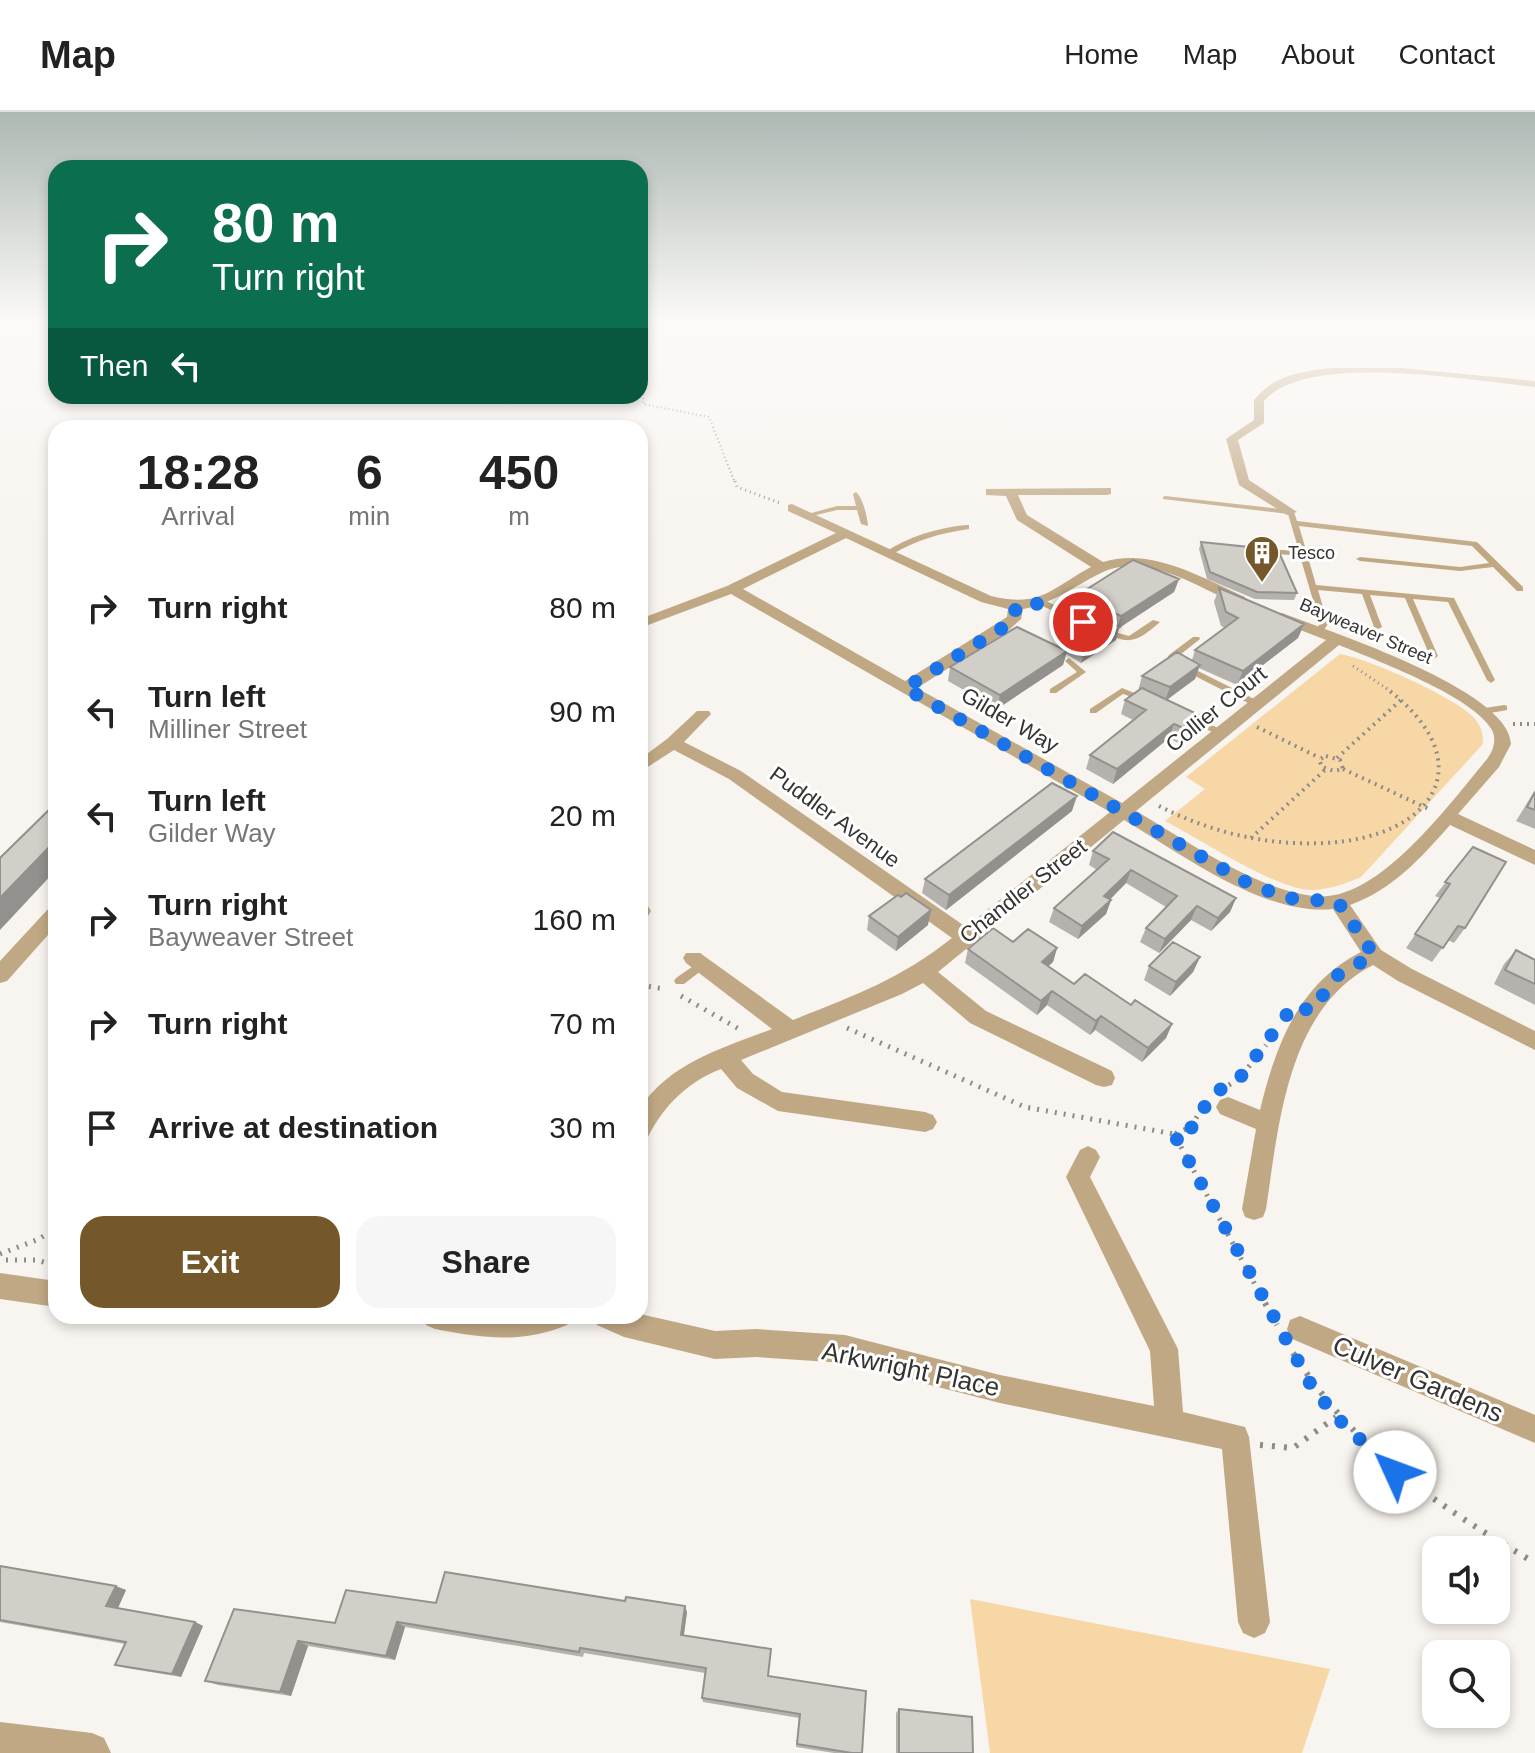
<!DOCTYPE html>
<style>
body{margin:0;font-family:Helvetica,sans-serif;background:#f6f6f6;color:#222;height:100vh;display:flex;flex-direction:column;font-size:30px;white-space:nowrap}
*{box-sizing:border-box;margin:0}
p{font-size:26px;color:#767676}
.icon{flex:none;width:44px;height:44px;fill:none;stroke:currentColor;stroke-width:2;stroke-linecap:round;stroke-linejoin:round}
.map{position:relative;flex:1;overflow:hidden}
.side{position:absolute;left:48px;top:308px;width:600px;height:904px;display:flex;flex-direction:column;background:#fff;border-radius:24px;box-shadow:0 4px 12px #0003}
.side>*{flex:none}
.hud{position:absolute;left:48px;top:48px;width:600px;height:244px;border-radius:24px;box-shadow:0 4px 12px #0003;background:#0b6e4f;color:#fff;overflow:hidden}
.buttons{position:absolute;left:1422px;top:1424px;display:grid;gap:16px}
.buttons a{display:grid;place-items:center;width:88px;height:88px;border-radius:16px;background:#fff;box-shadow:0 4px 12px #0003;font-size:40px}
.pin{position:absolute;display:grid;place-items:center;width:68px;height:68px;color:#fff;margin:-34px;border:4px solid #fff;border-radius:50%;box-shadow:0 2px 8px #0007}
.me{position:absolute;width:88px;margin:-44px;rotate:313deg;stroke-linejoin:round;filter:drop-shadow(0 0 6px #0008)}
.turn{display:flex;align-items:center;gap:28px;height:168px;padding:0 32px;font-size:36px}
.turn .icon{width:104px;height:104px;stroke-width:2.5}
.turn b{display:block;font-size:56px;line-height:68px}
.then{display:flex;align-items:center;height:76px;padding:0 32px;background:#0003;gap:16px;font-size:30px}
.eta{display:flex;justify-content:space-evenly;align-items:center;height:136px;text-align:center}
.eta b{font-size:48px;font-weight:800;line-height:56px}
.primary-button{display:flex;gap:16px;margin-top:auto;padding:16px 32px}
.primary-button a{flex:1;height:92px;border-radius:24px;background:#74582a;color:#fff;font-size:32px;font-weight:800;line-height:92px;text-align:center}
.primary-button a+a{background:#f6f6f6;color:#222}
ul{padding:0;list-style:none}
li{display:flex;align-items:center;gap:24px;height:104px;padding:0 32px}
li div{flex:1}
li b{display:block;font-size:30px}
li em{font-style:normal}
header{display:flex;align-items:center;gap:48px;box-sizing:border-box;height:112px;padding:0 40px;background:#fff;border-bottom:2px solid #e0e0e0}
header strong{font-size:38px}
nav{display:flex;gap:44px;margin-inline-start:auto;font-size:28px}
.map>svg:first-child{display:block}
.green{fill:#f7d7a6}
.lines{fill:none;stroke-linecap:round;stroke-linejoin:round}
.path-far4{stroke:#8e8c88;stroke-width:2;stroke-dasharray:1 3;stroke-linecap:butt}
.path-far3{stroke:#8e8c88;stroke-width:3;stroke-dasharray:1 4;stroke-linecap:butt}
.path-far2{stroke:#8e8c88;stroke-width:4;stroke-dasharray:2 5;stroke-linecap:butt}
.path-far1{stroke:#8e8c88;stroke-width:5;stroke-dasharray:2 7;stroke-linecap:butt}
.path{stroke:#8e8c88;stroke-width:6;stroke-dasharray:3 9;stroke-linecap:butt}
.lane{fill:#c0a884;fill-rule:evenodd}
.street{fill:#c0a884;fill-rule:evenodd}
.wall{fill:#b5b2ad}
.shaded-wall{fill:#93918d}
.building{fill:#d2cfc9;stroke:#93918d;stroke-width:2}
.route{stroke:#1a73e8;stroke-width:14;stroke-dasharray:0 25.2}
.labels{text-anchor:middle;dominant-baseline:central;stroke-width:6;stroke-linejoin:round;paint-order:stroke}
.far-poi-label{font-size:18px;fill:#353432;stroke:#fff;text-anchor:start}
.far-street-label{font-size:18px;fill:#353432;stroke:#fff}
.street-label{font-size:22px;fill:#353432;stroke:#fff}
.near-street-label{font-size:26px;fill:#353432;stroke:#fff}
</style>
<header>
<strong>Map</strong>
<nav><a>Home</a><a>Map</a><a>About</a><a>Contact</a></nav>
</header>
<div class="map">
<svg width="1535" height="1641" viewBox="0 0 1535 1641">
<rect width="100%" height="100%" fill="#f8f4ef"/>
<path class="green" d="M 1340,542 C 1369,547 1452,584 1472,604 C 1481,613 1483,620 1483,632 L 1361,765 C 1345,772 1331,777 1313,778 C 1276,778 1200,727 1165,709 L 1205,677 L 1186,665 Z
M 970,1487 L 1330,1557 L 1302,1641 L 990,1641 Z"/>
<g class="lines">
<path class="path-far4" d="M 644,210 L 643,292 L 709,305 L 735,371"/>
<path class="path-far3" d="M 735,369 L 737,375 L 780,391
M 1353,554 L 1389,578"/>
<path class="path-far2" d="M 1513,612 L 1535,612
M 1257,615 L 1320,646
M 1326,644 L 1340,648 L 1343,657 L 1334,659 L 1322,655 L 1319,648 Z
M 1337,646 L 1402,587
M 1343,657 L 1431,698
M 1159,694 C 1210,720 1267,734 1324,731 C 1433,726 1485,651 1386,576
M 1251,726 L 1326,657"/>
<path class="path-far1" d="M 640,873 L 665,877
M 681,884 L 739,917
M 847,916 L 1025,995 L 1174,1022
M 1229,973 L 1239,967 L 1266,933
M 1206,989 L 1191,1015 L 1174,1022 L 1266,1193
M 0,1142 L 39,1127 L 56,1116
M 6,1148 L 37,1148 L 56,1154"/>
<path class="path" d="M 1265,1191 L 1277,1213
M 1293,1241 C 1358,1342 1434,1391 1535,1451
M 1260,1333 L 1293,1336 L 1336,1305"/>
<path class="lane" d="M 856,380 C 863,386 867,404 868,414 L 861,412 L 857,398 L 837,398 L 808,405 L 804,403 L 837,394 L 856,394 L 853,382 Z
M 1165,384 L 1291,398 L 1294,400 L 1297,409 L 1477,430 L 1523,475 L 1523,479 L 1517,479 L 1493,455 L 1460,459 L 1360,449 L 1356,447 L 1360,445 L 1460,455 L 1489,451 L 1472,434 L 1299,414 L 1316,473 L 1454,486 L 1495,568 L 1491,571 L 1487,568 L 1448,490 L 1413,487 L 1438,544 L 1434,547 L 1430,544 L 1405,486 L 1370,483 L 1382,515 L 1378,517 L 1374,515 L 1362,482 L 1318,478 L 1328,512 L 1321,522 L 1315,522 L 1314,520 L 1320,512 L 1300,444 L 1268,441 L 1264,439 L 1268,437 L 1299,439 L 1288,402 L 1163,387 L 1163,385 Z
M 966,413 L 969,413 L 969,417 C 940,421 916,428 891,443 L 884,441 C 908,424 938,416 966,413 Z
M 1040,489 L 1046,489 L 1101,515 L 1097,517 L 1094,517 L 1040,493 Z
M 1153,508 L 1160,510 C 1140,527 1131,535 1107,521 L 1111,519 L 1129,524 Z
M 1193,525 L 1199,525 L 1200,527 L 1176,546 L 1178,549 L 1177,551 L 1171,551 L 1168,545 L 1169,543 Z
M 1069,546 L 1086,560 L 1056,581 L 1050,581 L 1050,577 L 1077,560 L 1065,549 Z
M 1198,559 L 1260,590 L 1261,592 L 1257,595 L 1254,594 L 1195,564 L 1195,560 Z
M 1122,576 L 1147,586 L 1143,589 L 1123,582 L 1096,601 L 1090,601 L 1090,597 Z
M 1504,593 L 1507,594 L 1507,598 L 1485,602 L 1481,599 L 1485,596 Z
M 1185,600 L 1224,619 L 1226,621 L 1224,623 L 1218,623 L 1182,605 L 1181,603 Z
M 702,848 L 706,849 L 708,852 L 706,855 L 684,872 L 676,872 L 674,869 L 676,866 Z"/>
<path class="street" d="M 1330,256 L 1402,256 L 1535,269 L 1535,275 C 1473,269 1307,239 1264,289 L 1264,311 L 1238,328 L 1249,368 L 1297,400 L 1287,403 L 1239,373 L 1226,327 L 1254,308 L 1254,288 C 1274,263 1299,260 1330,256 Z
M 1111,376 L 1111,382 L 1107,383 L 1018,383 L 1027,403 L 1103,450 C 1152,435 1202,466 1245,485 L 1245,491 L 1235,491 C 1196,474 1144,439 1101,461 C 1074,474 1053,492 1023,497 L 1021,507 L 1009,518 L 917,576 L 1122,691 L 1326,528 L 1272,507 L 1272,501 L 1282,501 C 1328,519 1510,578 1511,632 L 1499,655 L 1458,702 L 1535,738 L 1535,753 L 1450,713 C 1421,746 1392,778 1350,793 L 1381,838 L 1412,857 L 1535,919 L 1535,938 L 1398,869 L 1373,853 C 1287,897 1279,1012 1266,1097 L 1263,1105 L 1254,1108 L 1245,1105 L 1242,1097 L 1256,1017 L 1220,1002 L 1216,995 L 1220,988 L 1228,985 L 1260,998 C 1276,933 1298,872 1361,840 L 1333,797 C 1263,804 1182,742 1124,708 L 938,860 L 986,899 L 1112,959 L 1115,966 L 1112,973 L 1104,975 L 1096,973 L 970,911 L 923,871 L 902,882 L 741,948 L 753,962 L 782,980 L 925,1000 L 933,1003 L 937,1010 L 933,1017 L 925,1020 L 778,999 L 737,976 L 721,957 C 688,970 664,993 648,1025 L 640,1028 L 640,996 C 671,950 723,936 772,917 L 686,851 L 683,846 L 686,841 L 700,841 L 793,908 C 855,883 899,868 952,826 L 729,667 L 674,638 L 640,660 L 640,647 L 667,627 L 697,599 L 709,599 L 711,602 L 684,630 L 741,659 L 966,815 L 1110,700 L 731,482 L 640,516 L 640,507 L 727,474 L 836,421 L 788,399 L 788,393 L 792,392 L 991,484 C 1041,496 1050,477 1091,455 L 1017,408 L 1006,384 L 986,383 L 986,377 ZM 846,426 L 981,490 L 1008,497 L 1007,505 L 905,569 L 743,477 ZM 1339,533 C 1375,548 1473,584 1492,618 C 1497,628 1493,639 1487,647 C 1452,689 1386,779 1328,784 C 1270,788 1186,728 1136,699 Z
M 640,792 L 648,794 L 651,799 L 648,804 L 640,806 Z
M 56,794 L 56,814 L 7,869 L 0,871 L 0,849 L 49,796 Z
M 1088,1034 L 1096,1038 L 1100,1045 L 1090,1065 L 1178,1237 L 1183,1300 L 1245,1315 L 1249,1325 L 1270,1510 L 1265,1521 L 1254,1526 L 1243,1521 L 1238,1510 L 1222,1337 L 1000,1291 L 845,1251 L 756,1245 L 715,1247 L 624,1225 L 597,1213 L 593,1204 L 640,1202 L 715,1219 L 756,1217 L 845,1223 L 1000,1263 L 1154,1294 L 1150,1239 L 1066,1065 L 1080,1038 Z
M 0,1161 L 56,1169 L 56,1195 L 0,1187 Z
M 422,1204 L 571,1204 L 567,1213 C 522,1232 482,1226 435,1217 L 426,1213 Z
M 1300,1204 L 1535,1303 L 1535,1331 L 1290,1226 L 1287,1217 L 1290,1208 Z
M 0,1610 L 92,1621 L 104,1626 L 111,1641 L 0,1641 Z"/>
</g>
<path class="wall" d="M 1201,430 L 1297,481 L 1294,488 L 1255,487 L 1207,467 L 1199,437 Z
M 1179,467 L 1174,480 L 1119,516 L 1116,528 L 1081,551 L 1066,542 L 1063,553 L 997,597 L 948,569 L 950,555 L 1060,536 L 1063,525 L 1092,506 L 1073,497 L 1076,484 Z
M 1219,476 L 1304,512 L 1298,526 L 1237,573 L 1199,556 L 1195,567 L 1167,588 L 1199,603 L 1194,618 L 1178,631 L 1169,626 L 1113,672 L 1086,657 L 1090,643 L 1133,608 L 1121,602 L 1125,588 L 1138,579 L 1142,564 L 1192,548 L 1195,538 L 1225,516 L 1221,514 L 1214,490 Z
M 1535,678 L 1535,717 L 1516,709 Z
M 1072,699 L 946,798 L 922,781 L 925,767 Z
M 1473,735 L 1465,816 L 1454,831 L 1448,828 L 1432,850 L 1406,836 L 1440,786 L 1435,784 Z
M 1093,739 L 1236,786 L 1230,800 L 1211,819 L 1191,808 L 1159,841 L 1140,830 L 1146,816 L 1166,795 L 1126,771 L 1110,787 L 1111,788 L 1106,802 L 1078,827 L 1049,810 L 1054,796 L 1097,758 L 1089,753 Z
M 901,785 L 928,813 L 896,839 L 867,818 L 869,804 Z
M 1013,830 L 1057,836 L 1053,850 L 1048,854 L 1074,872 L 1131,893 L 1172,912 L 1166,926 L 1142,950 L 1095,918 L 1090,923 L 1047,893 L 1037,903 L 965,851 L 968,837 Z
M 1516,838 L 1535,848 L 1535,893 L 1494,872 L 1504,852 Z
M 1200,845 L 1193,860 L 1170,884 L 1144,868 L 1149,854 Z
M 0,1454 L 126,1478 L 118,1496 L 195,1510 L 203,1514 L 181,1565 L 126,1556 L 115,1553 L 125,1532 L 0,1510 Z
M 436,1491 L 687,1500 L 684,1523 L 769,1564 L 862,1641 L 834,1641 L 796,1635 L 799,1606 L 703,1590 L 702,1586 L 705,1561 L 584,1541 L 583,1545 L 405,1515 L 395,1548 L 308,1534 L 291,1584 L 218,1573 L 205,1569 L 335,1511 Z
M 899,1597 L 973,1641 L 896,1641 L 896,1601 Z"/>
<path class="shaded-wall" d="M 1179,467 L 1174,480 L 1119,516 L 1116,528 L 1081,551 L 1085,537 L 1117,516 L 1121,504 Z
M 1304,512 L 1298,526 L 1237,573 L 1243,559 Z
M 1067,539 L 1063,553 L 997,597 L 1000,583 Z
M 1200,553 L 1195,567 L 1165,589 L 1170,575 Z
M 1199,603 L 1194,618 L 1178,631 L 1183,616 Z
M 1174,612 L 1169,626 L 1113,672 L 1117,657 Z
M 1077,684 L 1072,699 L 946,798 L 949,783 Z
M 56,728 L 56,758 L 0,818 L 0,786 Z
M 1131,758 L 1126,771 L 1100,798 L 1104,784 Z
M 1236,786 L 1230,800 L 1211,819 L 1218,806 Z
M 1111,788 L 1106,802 L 1078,827 L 1082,814 Z
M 1197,794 L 1191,808 L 1159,841 L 1165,827 Z
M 931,798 L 928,813 L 896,839 L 898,825 Z
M 1057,836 L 1053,850 L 1038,864 L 1042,850 Z
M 1200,845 L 1193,860 L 1170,884 L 1176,870 Z
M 1052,879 L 1047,893 L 1037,903 L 1041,889 Z
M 1101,904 L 1095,918 L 1090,923 L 1096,909 Z
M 1172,912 L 1166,926 L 1142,950 L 1148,936 Z
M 116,1474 L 126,1478 L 117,1498 L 106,1494 Z
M 685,1494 L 687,1500 L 683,1528 L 681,1523 Z
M 195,1510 L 203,1514 L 181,1565 L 172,1562 Z
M 397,1510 L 405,1515 L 395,1548 L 386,1544 Z
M 298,1529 L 308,1534 L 291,1584 L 280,1580 Z"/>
<path class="building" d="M 1201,430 L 1278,438 L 1297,481 L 1257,480 L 1210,460 Z
M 1133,448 L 1179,467 L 1121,504 L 1076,484 Z
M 1219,476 L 1304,512 L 1243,559 L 1195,538 L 1238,506 L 1226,500 Z
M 1094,505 L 1120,515 L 1085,537 L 1063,525 Z
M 1017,515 L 1067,539 L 1000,583 L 950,555 Z
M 1177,540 L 1200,553 L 1170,575 L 1142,564 Z
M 1142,576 L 1199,603 L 1183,616 L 1174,612 L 1117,657 L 1090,643 L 1146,598 L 1125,588 Z
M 1052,671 L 1077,684 L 949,783 L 925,767 Z
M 1535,680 L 1535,698 L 1527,695 Z
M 56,691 L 56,728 L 0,786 L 0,746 Z
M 1113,720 L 1236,786 L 1218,806 L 1197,794 L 1165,827 L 1146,816 L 1177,784 L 1131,758 L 1104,784 L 1111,788 L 1082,814 L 1054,796 L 1109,747 L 1093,739 Z
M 1473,735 L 1506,750 L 1465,816 L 1458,814 L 1443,836 L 1415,822 L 1450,772 L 1445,770 Z
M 906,781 L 931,798 L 898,825 L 869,804 L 898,783 L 901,785 Z
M 993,816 L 1013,830 L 1028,817 L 1057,836 L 1042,850 L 1074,872 L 1085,862 L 1131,893 L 1135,888 L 1172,912 L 1148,936 L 1101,904 L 1096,909 L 1052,879 L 1041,889 L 968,837 Z
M 1173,830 L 1200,845 L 1176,870 L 1149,854 Z
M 1516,838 L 1535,848 L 1535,872 L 1505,858 Z
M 0,1454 L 116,1474 L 106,1494 L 195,1510 L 172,1562 L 115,1553 L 126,1530 L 0,1508 Z
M 445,1460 L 625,1489 L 626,1485 L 685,1494 L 681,1523 L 771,1537 L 768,1564 L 866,1579 L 862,1641 L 852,1641 L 797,1632 L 800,1602 L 702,1586 L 706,1556 L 580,1536 L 579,1540 L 397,1510 L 386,1544 L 298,1529 L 280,1580 L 205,1569 L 234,1497 L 335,1511 L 346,1478 L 436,1491 Z
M 899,1597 L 972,1605 L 973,1641 L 899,1641 Z"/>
<linearGradient id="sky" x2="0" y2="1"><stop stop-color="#adb8b3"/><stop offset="0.48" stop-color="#fcfaf8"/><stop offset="1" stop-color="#fcfaf8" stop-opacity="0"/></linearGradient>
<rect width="1535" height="440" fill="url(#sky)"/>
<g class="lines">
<path class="route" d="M 1083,510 L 1043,491 L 1016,494 L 1014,507 L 1004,515 L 905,576 L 1246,770 L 1287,786 L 1338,790 L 1374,843 L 1338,863 L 1311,899 L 1294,893 L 1239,967 L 1209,984 L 1198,1011 L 1185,1020 L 1174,1022 L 1311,1273 L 1336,1305 L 1395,1360"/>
</g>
<defs>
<symbol id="building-pin" viewBox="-11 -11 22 30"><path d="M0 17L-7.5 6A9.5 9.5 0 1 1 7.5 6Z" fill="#74582a" stroke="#fff"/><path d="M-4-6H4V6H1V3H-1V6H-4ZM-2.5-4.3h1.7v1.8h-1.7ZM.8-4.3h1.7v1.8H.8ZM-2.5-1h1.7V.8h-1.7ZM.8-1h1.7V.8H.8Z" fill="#fff"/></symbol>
</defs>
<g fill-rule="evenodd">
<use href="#building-pin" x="1242" y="421" width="40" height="54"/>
</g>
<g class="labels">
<g class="far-poi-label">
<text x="1288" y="441">Tesco</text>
</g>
<g class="far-street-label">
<text transform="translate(1366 519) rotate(23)">Bayweaver Street</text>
</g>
<g class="street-label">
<text transform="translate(1216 597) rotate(-39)">Collier Court</text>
<text transform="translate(1010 608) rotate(30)">Gilder Way</text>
<text transform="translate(835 705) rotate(36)">Puddler Avenue</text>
<text transform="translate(1023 779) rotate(-38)">Chandler Street</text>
</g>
<g class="near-street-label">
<text transform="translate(911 1257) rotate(12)">Arkwright Place</text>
<text transform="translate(1418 1267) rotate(23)">Culver Gardens</text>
</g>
</g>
</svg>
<div class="buttons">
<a><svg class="icon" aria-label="sound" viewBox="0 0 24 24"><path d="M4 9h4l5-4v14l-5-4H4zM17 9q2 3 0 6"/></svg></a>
<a><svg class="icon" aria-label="search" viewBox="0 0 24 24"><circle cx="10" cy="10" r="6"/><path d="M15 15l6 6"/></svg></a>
</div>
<div class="pin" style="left:1083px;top:510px;background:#d93025"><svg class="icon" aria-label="arrive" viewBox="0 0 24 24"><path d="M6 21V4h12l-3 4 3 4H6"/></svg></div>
<svg class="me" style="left:1395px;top:1360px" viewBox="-20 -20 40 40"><circle r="19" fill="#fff"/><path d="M0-13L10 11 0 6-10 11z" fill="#1a73e8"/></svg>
<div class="hud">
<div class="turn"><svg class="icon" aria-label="right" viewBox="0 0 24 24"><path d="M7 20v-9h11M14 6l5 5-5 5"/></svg><div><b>80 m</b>Turn right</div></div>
<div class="then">Then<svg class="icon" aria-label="left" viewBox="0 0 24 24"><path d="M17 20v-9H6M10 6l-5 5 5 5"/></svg></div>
</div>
<section class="side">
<div class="eta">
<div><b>18:28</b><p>Arrival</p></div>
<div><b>6</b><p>min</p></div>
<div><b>450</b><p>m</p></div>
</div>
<ul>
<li><svg class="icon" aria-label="right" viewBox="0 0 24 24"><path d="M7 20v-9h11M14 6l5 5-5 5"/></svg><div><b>Turn right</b></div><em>80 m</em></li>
<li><svg class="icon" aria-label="left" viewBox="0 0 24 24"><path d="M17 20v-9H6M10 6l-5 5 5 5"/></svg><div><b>Turn left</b><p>Milliner Street</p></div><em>90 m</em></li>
<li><svg class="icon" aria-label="left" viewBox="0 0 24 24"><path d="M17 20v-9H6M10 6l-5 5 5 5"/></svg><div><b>Turn left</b><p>Gilder Way</p></div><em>20 m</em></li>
<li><svg class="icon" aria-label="right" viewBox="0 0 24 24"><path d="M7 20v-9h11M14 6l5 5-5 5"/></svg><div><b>Turn right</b><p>Bayweaver Street</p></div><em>160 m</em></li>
<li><svg class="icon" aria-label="right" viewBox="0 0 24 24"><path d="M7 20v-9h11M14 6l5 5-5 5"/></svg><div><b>Turn right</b></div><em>70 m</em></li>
<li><svg class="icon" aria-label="arrive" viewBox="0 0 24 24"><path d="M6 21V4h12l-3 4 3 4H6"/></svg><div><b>Arrive at destination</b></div><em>30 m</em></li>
</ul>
<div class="primary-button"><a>Exit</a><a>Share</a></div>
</section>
</div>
